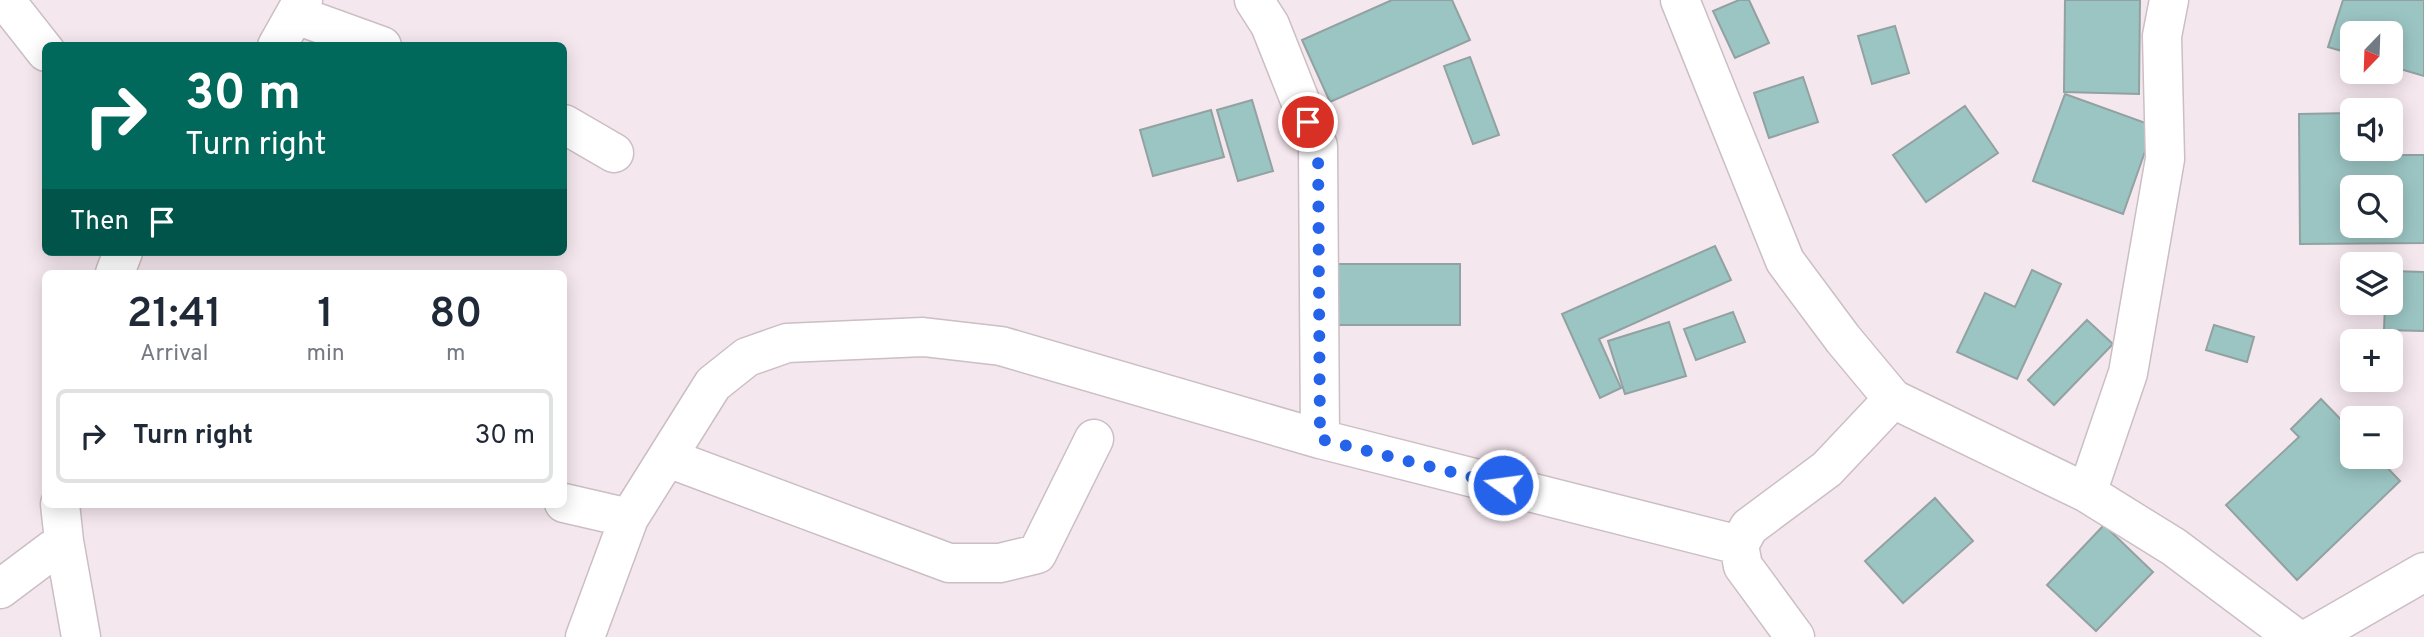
<!DOCTYPE html>
<meta charset="utf-8">
<style>
body{margin:0;font-family:Overpass,sans-serif;background:#f6f6f7;color:#1f2937;height:100vh;display:flex;flex-direction:column;font-size:26px;white-space:nowrap}
*{box-sizing:border-box;margin:0}
p{font-size:23px;color:#747a83}
.icon{flex:none;width:38px;height:38px;fill:none;stroke:currentColor;stroke-width:2;stroke-linecap:round;stroke-linejoin:round}
.map{position:relative;flex:1;overflow:hidden}
.sheet{position:absolute;left:42px;top:270px;width:525px;height:238px;display:flex;flex-direction:column;background:#fff;border-radius:10px;box-shadow:0 4px 18px #0003}
.sheet>*{flex:none}
.hud{position:absolute;left:42px;top:42px;width:525px;height:214px;border-radius:10px;box-shadow:0 4px 18px #0003;background:#00695c;color:#fff;overflow:hidden}
.needle{width:46px;rotate:203deg}
.fabs{position:absolute;left:2340px;top:21px;display:grid;gap:14px}
.fabs a{display:grid;place-items:center;width:63px;height:63px;border-radius:10px;background:#fff;box-shadow:0 4px 18px #0003;font-size:35px}
.pin{position:absolute;display:grid;place-items:center;width:60px;height:60px;color:#fff;margin:-30px;border:4px solid #fff;border-radius:50%;box-shadow:0 2px 7px #0007}
.me{position:absolute;width:77px;margin:-38px;rotate:284deg;stroke-linejoin:round;filter:drop-shadow(0 0 5px #0008)}
.turn{display:flex;align-items:center;gap:24px;height:147px;padding:0 28px;font-size:32px}
.turn .icon{width:91px;height:91px;stroke-width:2.5}
.turn b{display:block;font-size:49px;line-height:60px}
.then{display:flex;align-items:center;height:66px;padding:0 28px;background:#0003;gap:14px;font-size:26px}
.eta{display:flex;justify-content:space-evenly;align-items:center;height:119px;text-align:center}
.eta b{font-size:42px;font-weight:600;line-height:49px}
ul{padding:0;list-style:none}
li{display:flex;align-items:center;gap:21px;height:94px;margin:0 14px 10px;padding:0 14px;border:4px solid #e0e1e3;border-radius:10px}
li div{flex:1}
li b{display:block;font-size:26px}
li em{font-style:normal}
.map>svg:first-child{display:block}
.building{fill:#9bc5c3;stroke:#92a1a1;stroke-width:2;fill-rule:evenodd}
.lines{fill:none;stroke-linecap:round;stroke-linejoin:round}
.minor-casing{stroke:#cbbec4;stroke-width:41}
.minor{stroke:#fff;stroke-width:38}
.route{stroke:#2563eb;stroke-width:12;stroke-dasharray:0 21.6}
</style>
<div class="map">
<svg width="2424" height="637" viewBox="0 0 2424 637">
<rect width="100%" height="100%" fill="#f5e7ee"/>
<path class="building" d="M 1392,0 L 1452,0 L 1470,40 L 1330,102 L 1302,40 Z
M 1739,0 L 1749,0 L 1769,43 L 1735,58 L 1713,11 Z
M 2065,0 L 2140,0 L 2139,94 L 2064,92 Z
M 2343,0 L 2424,0 L 2424,76 L 2390,66 L 2390,33 L 2352,33 L 2352,54 L 2328,47 Z
M 1895,26 L 1909,73 L 1872,84 L 1858,36 Z
M 1470,57 L 1499,135 L 1473,144 L 1444,66 Z
M 1803,77 L 1818,122 L 1769,138 L 1754,93 Z
M 2065,94 L 2154,126 L 2123,214 L 2033,181 Z
M 1252,100 L 1273,171 L 1238,181 L 1217,110 Z
M 1965,106 L 1998,153 L 1926,202 L 1893,155 Z
M 1211,110 L 1224,157 L 1153,176 L 1140,130 Z
M 2352,113 L 2352,149 L 2390,149 L 2390,113 L 2394,113 L 2395,155 L 2424,155 L 2424,243 L 2300,244 L 2299,114 ZM 2352,187 L 2390,187 L 2390,226 L 2352,226 Z
M 1715,246 L 1731,280 L 1599,339 L 1621,388 L 1600,398 L 1562,314 Z
M 1338,264 L 1460,264 L 1460,325 L 1338,325 Z
M 2032,270 L 2061,284 L 2017,379 L 1957,352 L 1985,293 L 2015,307 Z
M 2390,271 L 2424,272 L 2424,331 L 2384,330 L 2385,303 L 2390,303 Z
M 1733,312 L 1745,342 L 1696,360 L 1684,329 Z
M 2087,320 L 2113,344 L 2054,405 L 2028,380 Z
M 1669,322 L 1686,376 L 1625,394 L 1608,341 Z
M 2214,325 L 2254,337 L 2247,362 L 2206,350 Z
M 2321,399 L 2352,431 L 2352,457 L 2377,457 L 2400,481 L 2297,580 L 2226,505 L 2299,437 L 2291,429 Z
M 1935,498 L 1973,541 L 1903,603 L 1865,561 Z
M 2104,525 L 2153,572 L 2096,631 L 2047,585 Z"/>
<g class="lines">
<defs>
<path id="minor" d="M 5,0 L 46,52
M 1254,0 L 1270,25 L 1318,146 L 1320,439
M 1680,0 L 1785,261 L 1843,339 L 1893,399 L 2087,493 L 2174,547 L 2294,637
M 296,15 L 382,46
M 277,46 L 303,0
M 564,124 L 614,153
M 115,273 L 123,252
M 668,458 L 949,563 L 1000,563 L 1037,554 L 1094,439
M 2087,493 L 2128,373 L 2165,159 L 2162,36 L 2169,0
M 564,503 L 629,518
M 60,504 L 64,541 L 81,637
M 0,589 L 64,541
M 585,637 L 629,518 L 713,384 L 747,357 L 787,343 L 923,337 L 1001,346 L 1320,439 L 1739,545
M 1795,637 L 1743,566 L 1739,545 L 1749,527 L 1827,469 L 1893,399
M 2311,637 L 2424,572"/>
</defs>
<use href="#minor" class="minor-casing"/>
<use href="#minor" class="minor"/>
</g>
<g class="lines">
<path class="route" d="M 1308,122 L 1318,146 L 1320,439 L 1503,485"/>
</g>
</svg>
<div class="fabs">
<a><svg class="needle" viewBox="-14 -14 28 28"><path d="M0-13l5 13h-10z" fill="#e53935"/><path d="M0 13l5-13h-10z" fill="#747a83"/></svg></a>
<a><svg class="icon" aria-label="sound" viewBox="0 0 24 24"><path d="M4 9h4l5-4v14l-5-4H4zM17 9q2 3 0 6"/></svg></a>
<a><svg class="icon" aria-label="search" viewBox="0 0 24 24"><circle cx="10" cy="10" r="6"/><path d="M15 15l6 6"/></svg></a>
<a><svg class="icon" aria-label="layers" viewBox="0 0 24 24"><path d="M12 4l9 5-9 5-9-5zM3 14l9 5 9-5"/></svg></a>
<a>+</a>
<a>−</a>
</div>
<div class="pin" style="left:1308px;top:122px;background:#d93025"><svg class="icon" aria-label="arrive" viewBox="0 0 24 24"><path d="M6 21V4h12l-3 4 3 4H6"/></svg></div>
<svg class="me" style="left:1503px;top:485px" viewBox="-20 -20 40 40"><circle r="17" fill="#2563eb" stroke="#fff" stroke-width="3"/><path d="M0-11L8 9 0 5-8 9z" fill="#fff"/></svg>
<div class="hud">
<div class="turn"><svg class="icon" aria-label="right" viewBox="0 0 24 24"><path d="M7 20v-9h11M14 6l5 5-5 5"/></svg><div><b>30 m</b>Turn right</div></div>
<div class="then">Then<svg class="icon" aria-label="arrive" viewBox="0 0 24 24"><path d="M6 21V4h12l-3 4 3 4H6"/></svg></div>
</div>
<section class="sheet">
<div class="eta">
<div><b>21:41</b><p>Arrival</p></div>
<div><b>1</b><p>min</p></div>
<div><b>80</b><p>m</p></div>
</div>
<ul>
<li><svg class="icon" aria-label="right" viewBox="0 0 24 24"><path d="M7 20v-9h11M14 6l5 5-5 5"/></svg><div><b>Turn right</b></div><em>30 m</em></li>
</ul>
</section>
</div>
